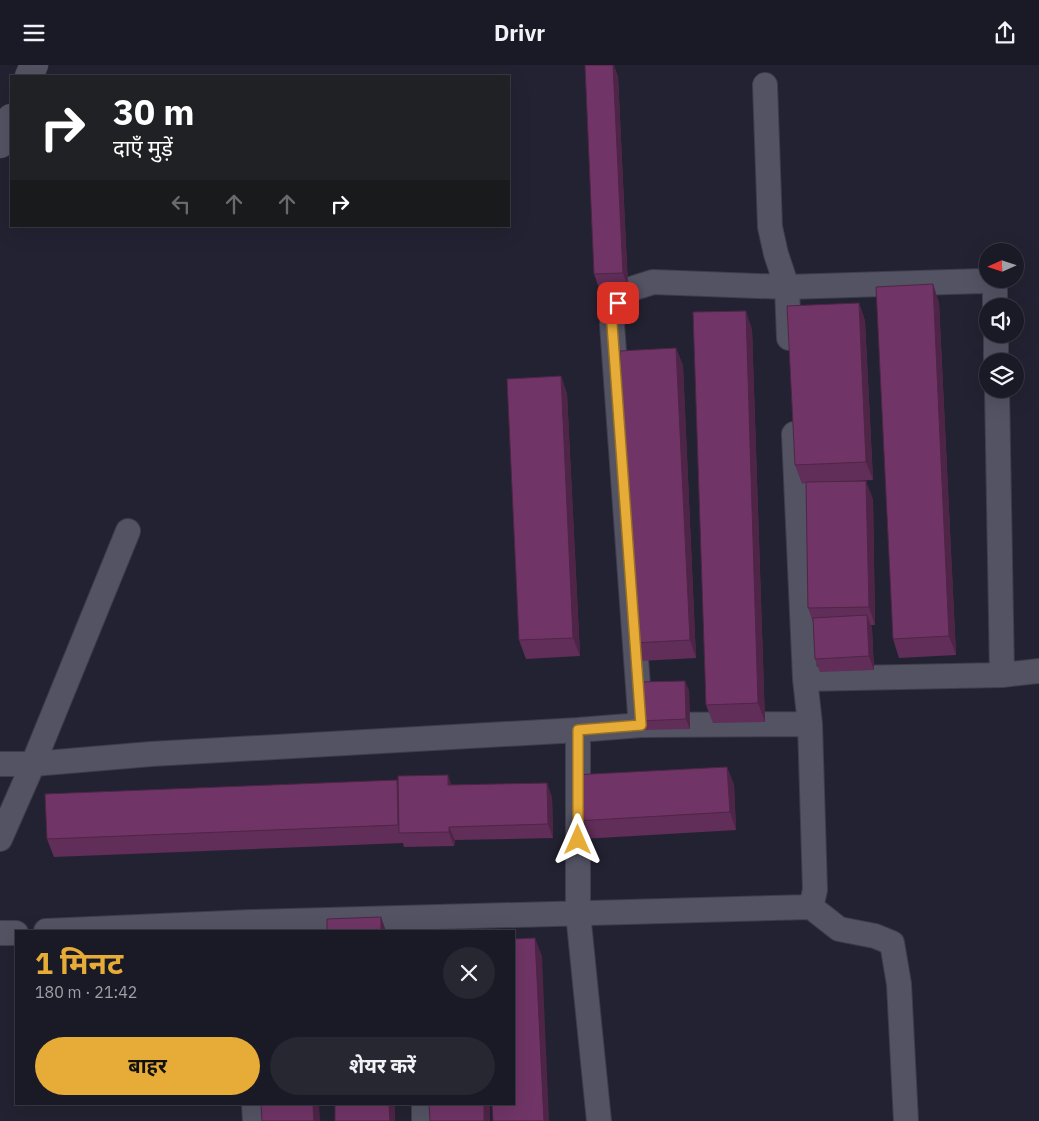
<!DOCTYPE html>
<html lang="hi">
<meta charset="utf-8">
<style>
body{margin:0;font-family:"IBM Plex Sans","Noto Sans Devanagari",sans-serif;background:#272732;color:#f1f3f6;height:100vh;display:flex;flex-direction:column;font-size:19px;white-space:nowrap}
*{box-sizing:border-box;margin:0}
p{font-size:16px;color:#9fa1a7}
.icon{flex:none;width:28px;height:28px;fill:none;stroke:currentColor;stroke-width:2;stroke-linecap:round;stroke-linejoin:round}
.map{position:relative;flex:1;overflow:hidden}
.sheet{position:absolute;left:15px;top:865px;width:500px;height:175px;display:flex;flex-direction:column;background:#1a1a26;border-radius:0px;box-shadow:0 5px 20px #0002,0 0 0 1px #383843}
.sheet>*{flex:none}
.guide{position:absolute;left:10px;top:10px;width:500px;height:152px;border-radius:0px;box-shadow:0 5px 20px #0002,0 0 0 1px #383843;background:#202124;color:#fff;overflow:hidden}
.needle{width:32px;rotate:267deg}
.fabs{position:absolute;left:979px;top:178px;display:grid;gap:10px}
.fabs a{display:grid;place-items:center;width:45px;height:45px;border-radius:50%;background:#1a1a26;box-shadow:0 5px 20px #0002,0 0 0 1px #383843;font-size:25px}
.pin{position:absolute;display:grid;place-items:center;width:42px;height:42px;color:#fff;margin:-21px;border-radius:10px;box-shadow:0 2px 8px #0006}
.me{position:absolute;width:55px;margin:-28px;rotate:0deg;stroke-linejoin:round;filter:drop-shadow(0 0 4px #0008)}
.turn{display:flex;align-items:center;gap:18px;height:105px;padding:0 20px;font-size:22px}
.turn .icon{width:65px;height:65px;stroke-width:2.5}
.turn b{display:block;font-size:35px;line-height:42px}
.lanes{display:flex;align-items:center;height:48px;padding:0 20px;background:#0003;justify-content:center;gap:25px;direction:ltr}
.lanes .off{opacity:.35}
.round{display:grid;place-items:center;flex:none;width:52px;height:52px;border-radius:26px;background:#272732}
.overview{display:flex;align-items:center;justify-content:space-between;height:85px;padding:0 20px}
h1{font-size:30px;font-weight:700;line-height:38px;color:#e7ac37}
.cta{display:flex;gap:10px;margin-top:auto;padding:10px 20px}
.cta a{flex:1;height:58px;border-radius:30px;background:#e7ac37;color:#111;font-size:20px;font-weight:700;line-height:58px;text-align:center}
.cta a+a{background:#272732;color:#f1f3f6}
header{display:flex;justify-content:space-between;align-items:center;height:65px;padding:0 20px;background:#1a1a26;font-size:22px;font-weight:700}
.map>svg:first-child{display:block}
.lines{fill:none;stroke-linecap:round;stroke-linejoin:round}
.minor-casing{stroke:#3e3e4a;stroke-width:26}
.tertiary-casing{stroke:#3e3e4a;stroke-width:29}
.minor{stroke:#535364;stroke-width:24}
.tertiary{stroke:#535364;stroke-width:28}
.wall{fill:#602e58}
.shaded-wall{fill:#4e2547}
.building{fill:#703566;stroke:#4e2547}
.route-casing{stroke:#967024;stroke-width:12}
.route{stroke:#e7ac37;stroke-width:9}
</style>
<header><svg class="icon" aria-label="menu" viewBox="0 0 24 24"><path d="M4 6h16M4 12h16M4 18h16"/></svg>Drivr<svg class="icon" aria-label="share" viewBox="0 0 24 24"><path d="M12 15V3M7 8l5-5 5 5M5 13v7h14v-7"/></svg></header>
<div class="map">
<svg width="1039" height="1056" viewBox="0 0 1039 1056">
<rect width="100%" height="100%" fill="#232232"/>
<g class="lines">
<defs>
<path id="minor" d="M 765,20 L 770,162 L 776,189 L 787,222 L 789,273
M 996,269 L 996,296
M 997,324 L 1002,610
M 794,369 L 805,614 L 810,659 L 815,825 L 811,842
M 805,614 L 1002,610 L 1039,606
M 640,649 L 612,259 L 618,238 L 631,224 L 653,217 L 787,222 L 982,216 L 990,217 L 995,222 L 995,241
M 578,665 L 578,848 L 599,1056
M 0,699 L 33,699 L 151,689 L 578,665 L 641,660 L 810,659
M 0,774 L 33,699 L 128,466
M 46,866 L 252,857 L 811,842 L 839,864 L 875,871 L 892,878 L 899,919 L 906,1056
M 0,868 L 16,868
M 254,1039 L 255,1056
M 424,1039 L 424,1056"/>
<path id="tertiary" d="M 29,11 L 34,0
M 0,79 L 11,53"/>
</defs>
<use href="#minor" class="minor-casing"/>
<use href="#tertiary" class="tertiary-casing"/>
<use href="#minor" class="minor"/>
<use href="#tertiary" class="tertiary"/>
</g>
<path class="wall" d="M 618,11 L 628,222 L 599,223 L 594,209 Z
M 933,219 L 939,238 L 956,590 L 899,593 L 893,574 Z
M 859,238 L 865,256 L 873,415 L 834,417 L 873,434 L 875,560 L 871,560 L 872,564 L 874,605 L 820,607 L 815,594 L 813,557 L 808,543 L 806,418 L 802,419 L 795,400 Z
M 752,264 L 765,657 L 713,658 L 706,640 Z
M 676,283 L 683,301 L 696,593 L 640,596 L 633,578 Z
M 561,311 L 567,329 L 580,591 L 526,594 L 519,575 Z
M 689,625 L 690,664 L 643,665 L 639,656 Z
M 727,702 L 734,720 L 736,765 L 582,774 L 575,756 Z
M 398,720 L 452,720 L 552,732 L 553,773 L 455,775 L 454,781 L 404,782 L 403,778 L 54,792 L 47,774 Z"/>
<path class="shaded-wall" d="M 613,0 L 614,0 L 618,11 L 628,222 L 623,208 Z
M 933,219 L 939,238 L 956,590 L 949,571 Z
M 859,238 L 865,256 L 873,415 L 866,397 Z
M 746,246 L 752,264 L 765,657 L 758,638 Z
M 676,283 L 683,301 L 696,593 L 690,575 Z
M 561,311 L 567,329 L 580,591 L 573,573 Z
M 866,416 L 873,434 L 875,560 L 869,542 Z
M 867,550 L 872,564 L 874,605 L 869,591 Z
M 685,616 L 689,625 L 690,664 L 686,654 Z
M 727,702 L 734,720 L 736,765 L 730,747 Z
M 448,710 L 453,724 L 448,720 Z
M 397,715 L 403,733 L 401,768 L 398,760 Z
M 547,718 L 552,732 L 553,773 L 548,759 Z
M 449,762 L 455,775 L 454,781 L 449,767 Z
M 381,852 L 386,866 L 381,866 Z
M 535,873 L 542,891 L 549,1056 L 544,1056 Z
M 313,1039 L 319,1039 L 320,1056 L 314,1056 Z
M 389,1039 L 395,1039 L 395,1056 L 390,1056 Z
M 484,1039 L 490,1039 L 490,1056 L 484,1056 Z"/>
<path class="building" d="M 585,0 L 613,0 L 623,208 L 594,209 Z
M 933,219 L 949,571 L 893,574 L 876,222 Z
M 859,238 L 866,397 L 795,400 L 787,241 Z
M 746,246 L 758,638 L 706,640 L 693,247 Z
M 676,283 L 690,575 L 633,578 L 620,286 Z
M 561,311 L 573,573 L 519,575 L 507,314 Z
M 866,416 L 869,542 L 808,543 L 806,417 Z
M 867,550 L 869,591 L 815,594 L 813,553 Z
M 685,616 L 686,654 L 639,656 L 638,617 Z
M 727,702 L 730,747 L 575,756 L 573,710 Z
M 448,710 L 448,720 L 547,718 L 548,759 L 449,762 L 449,767 L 399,768 L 398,711 Z
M 397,715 L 398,760 L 47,774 L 45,729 Z
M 381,852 L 381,866 L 327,866 L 327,854 Z
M 535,873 L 544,1056 L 493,1056 L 492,1039 L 514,1039 L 514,874 Z
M 261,1039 L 313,1039 L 314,1056 L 262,1056 Z
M 335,1039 L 389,1039 L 390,1056 L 335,1056 Z
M 429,1039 L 484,1039 L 484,1056 L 430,1056 Z"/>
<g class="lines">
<defs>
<path id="route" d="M 578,775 L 578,665 L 641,660 L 612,259 L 618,238"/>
</defs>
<use href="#route" class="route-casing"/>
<use href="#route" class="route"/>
</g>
</svg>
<div class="fabs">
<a><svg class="needle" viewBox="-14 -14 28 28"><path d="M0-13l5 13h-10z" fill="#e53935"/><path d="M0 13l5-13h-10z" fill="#9fa1a7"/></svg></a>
<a><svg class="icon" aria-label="sound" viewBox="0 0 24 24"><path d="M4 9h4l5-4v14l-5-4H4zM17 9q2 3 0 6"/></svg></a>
<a><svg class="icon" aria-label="layers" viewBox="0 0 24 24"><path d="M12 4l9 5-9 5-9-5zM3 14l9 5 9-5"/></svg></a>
</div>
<div class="pin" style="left:618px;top:238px;background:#d93025"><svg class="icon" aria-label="arrive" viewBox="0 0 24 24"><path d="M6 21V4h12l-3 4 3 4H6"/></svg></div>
<svg class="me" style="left:578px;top:775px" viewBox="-20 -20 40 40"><path d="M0-17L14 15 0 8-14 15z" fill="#e7ac37" stroke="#fff" stroke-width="4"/></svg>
<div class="guide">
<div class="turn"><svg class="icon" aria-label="right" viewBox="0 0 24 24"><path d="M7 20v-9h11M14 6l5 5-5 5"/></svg><div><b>30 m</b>दाएँ मुड़ें</div></div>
<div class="lanes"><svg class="icon off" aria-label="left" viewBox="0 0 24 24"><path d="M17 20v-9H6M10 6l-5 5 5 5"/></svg><svg class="icon off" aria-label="ahead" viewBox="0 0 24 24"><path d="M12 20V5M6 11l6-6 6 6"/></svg><svg class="icon off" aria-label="ahead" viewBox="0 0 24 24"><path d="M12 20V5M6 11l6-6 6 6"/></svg><svg class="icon" aria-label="right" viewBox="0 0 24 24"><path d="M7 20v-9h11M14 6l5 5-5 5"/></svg></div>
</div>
<section class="sheet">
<div class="overview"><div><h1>1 मिनट</h1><p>180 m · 21:42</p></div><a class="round"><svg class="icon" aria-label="close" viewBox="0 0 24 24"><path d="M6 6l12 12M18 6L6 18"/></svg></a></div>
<div class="cta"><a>बाहर</a><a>शेयर करें</a></div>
</section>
</div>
